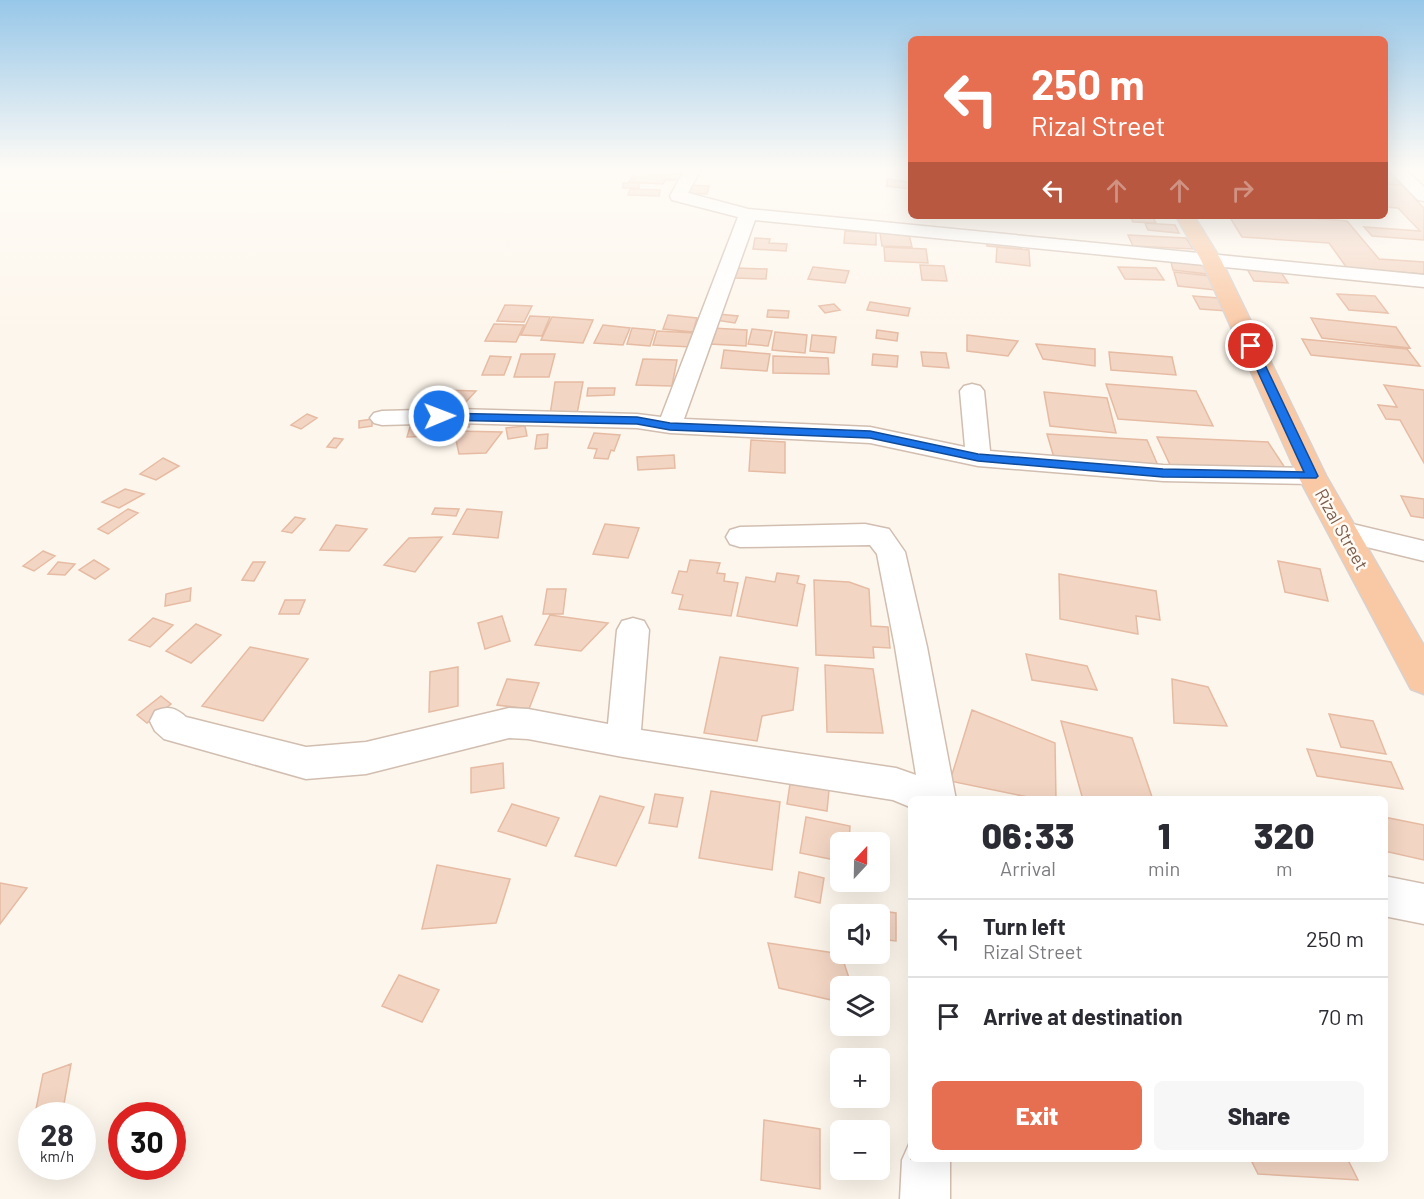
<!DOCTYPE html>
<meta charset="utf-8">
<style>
body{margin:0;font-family:Barlow,sans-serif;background:#f7f7f7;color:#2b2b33;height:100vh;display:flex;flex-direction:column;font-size:22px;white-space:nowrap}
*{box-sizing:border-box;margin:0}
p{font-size:20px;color:#7c7c81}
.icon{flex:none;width:33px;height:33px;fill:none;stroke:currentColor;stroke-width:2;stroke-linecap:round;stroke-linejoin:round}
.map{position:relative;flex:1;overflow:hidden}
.drawer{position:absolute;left:908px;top:796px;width:480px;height:366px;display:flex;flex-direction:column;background:#fff;border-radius:9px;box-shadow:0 6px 24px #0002}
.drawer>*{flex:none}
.hud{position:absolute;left:908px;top:36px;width:480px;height:183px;border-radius:9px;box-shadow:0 6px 24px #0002;background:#e76f51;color:#fff;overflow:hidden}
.needle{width:39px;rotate:22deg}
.fabs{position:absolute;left:830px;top:832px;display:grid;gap:12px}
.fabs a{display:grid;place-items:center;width:60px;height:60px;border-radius:9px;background:#fff;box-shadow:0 6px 24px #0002;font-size:30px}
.speed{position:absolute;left:18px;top:1102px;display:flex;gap:12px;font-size:30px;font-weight:700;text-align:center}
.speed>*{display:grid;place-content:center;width:78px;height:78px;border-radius:50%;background:#fff;box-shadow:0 6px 24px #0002;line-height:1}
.speed small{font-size:15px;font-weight:400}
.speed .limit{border:9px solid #d22;background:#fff;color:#111}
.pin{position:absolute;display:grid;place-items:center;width:51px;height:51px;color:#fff;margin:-26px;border:3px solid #fff;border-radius:50%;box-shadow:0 2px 6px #0007}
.me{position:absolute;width:66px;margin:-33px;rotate:89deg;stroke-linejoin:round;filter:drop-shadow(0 0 4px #0008)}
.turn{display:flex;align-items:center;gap:21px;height:126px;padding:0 24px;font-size:27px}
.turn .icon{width:78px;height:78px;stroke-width:2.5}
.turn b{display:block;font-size:42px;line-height:51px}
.lanes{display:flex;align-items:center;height:57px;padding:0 24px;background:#0003;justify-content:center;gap:30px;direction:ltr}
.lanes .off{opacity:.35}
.eta{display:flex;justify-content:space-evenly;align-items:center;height:102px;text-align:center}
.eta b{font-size:36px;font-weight:800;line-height:42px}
.button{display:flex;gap:12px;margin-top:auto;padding:12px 24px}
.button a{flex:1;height:69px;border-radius:9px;background:#e76f51;color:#fff;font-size:24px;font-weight:800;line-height:69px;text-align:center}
.button a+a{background:#f7f7f7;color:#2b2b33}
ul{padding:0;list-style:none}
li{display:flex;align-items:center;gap:18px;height:78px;padding:0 24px;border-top:2px solid #e1e1e2}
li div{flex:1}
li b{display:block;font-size:22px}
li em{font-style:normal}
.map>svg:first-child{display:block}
.building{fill:#f3d5c3;stroke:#e6bba3;stroke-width:1.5}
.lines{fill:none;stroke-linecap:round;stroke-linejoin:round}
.minor-casing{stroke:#d1beb0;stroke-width:3}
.trunk-casing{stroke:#dad1cd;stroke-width:3}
.minor{fill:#fff;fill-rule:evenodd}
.trunk{fill:#f9c8a4;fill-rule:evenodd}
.route{fill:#1a73e8;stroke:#114b97;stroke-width:1.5}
.labels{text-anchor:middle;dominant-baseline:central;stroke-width:5;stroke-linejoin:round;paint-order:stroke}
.street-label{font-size:18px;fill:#7a5c4d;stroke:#fffaf3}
</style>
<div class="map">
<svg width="1424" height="1199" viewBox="0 0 1424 1199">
<rect width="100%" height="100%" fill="#fdf6ec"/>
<path class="building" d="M 1384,169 L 1385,169 L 1402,185 L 1384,184 Z
M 635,171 L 682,173 L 679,180 L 665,180 L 663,184 L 629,182 Z
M 887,179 L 910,182 L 910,189 L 887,186 Z
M 623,183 L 639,183 L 639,188 L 623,188 Z
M 1384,184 L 1402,185 L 1424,208 L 1424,240 L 1372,236 L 1364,227 L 1420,231 L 1398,208 L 1384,207 Z
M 687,185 L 709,186 L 707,194 L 685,193 Z
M 630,189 L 660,190 L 659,196 L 628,195 Z
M 1130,216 L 1161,216 L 1161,217 L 1152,216 L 1156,223 L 1133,222 Z
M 1229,216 L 1282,216 L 1347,221 L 1379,259 L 1424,262 L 1424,274 L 1347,268 L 1329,243 L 1242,237 Z
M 1145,223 L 1175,225 L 1179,233 L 1148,230 Z
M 845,231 L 876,233 L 876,245 L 844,243 Z
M 880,233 L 909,234 L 912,247 L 882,246 Z
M 1128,235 L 1186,238 L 1193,249 L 1133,246 Z
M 755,238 L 770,239 L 769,243 L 787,244 L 786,251 L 753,249 Z
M 986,238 L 1020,241 L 1022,249 L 987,246 Z
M 884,247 L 926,249 L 928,263 L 885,261 Z
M 997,247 L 1029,250 L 1030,266 L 996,262 Z
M 1170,258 L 1204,261 L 1208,274 L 1173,270 Z
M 920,265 L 944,266 L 947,281 L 922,280 Z
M 813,267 L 849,271 L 845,283 L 808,279 Z
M 1118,267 L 1156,268 L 1164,280 L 1125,279 Z
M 1246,267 L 1279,269 L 1288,283 L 1254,281 Z
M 736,268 L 767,269 L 766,279 L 735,278 Z
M 1174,272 L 1210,276 L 1215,290 L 1178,286 Z
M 1337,294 L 1375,296 L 1388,313 L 1349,310 Z
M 1193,296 L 1219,298 L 1227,311 L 1200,309 Z
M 870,302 L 889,305 L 910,308 L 908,316 L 867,310 Z
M 834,304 L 840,310 L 825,313 L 819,306 Z
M 505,305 L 532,306 L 524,322 L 497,321 Z
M 768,310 L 789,311 L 788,318 L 767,317 Z
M 718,314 L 738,316 L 735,323 L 715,320 Z
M 668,315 L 697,318 L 693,332 L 663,329 Z
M 530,316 L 550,317 L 542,336 L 521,335 Z
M 552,317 L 593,320 L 583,343 L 541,340 Z
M 1311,318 L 1396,327 L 1410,348 L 1322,338 Z
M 494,324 L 524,325 L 516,342 L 485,341 Z
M 603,325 L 630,328 L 623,345 L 594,343 Z
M 632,328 L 655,330 L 650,346 L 627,344 Z
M 712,328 L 747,330 L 746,346 L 710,344 Z
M 752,329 L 772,331 L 768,346 L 748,344 Z
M 877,330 L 898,333 L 897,341 L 876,338 Z
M 657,331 L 695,333 L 692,347 L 653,345 Z
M 775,332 L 807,335 L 805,353 L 772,350 Z
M 812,335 L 836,337 L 834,353 L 810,351 Z
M 967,335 L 1018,341 L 1008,356 L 967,351 Z
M 1302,339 L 1407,349 L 1420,366 L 1311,355 Z
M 1036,344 L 1095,349 L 1095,366 L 1043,359 Z
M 724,350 L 770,354 L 767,371 L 721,368 Z
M 921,352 L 946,353 L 949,368 L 923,366 Z
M 1109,352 L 1172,357 L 1176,375 L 1111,370 Z
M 521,354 L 555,354 L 549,377 L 514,377 Z
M 873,354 L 898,356 L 897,367 L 872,365 Z
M 490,356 L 511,357 L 504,375 L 482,375 Z
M 773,356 L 828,358 L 829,374 L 773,373 Z
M 643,359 L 677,360 L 672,386 L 636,385 Z
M 555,382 L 583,382 L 577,414 L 550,415 Z
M 1106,384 L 1196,391 L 1213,426 L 1118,419 Z
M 1384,385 L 1424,390 L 1424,463 L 1400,420 L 1386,419 L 1378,405 L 1397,407 Z
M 588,388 L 615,388 L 614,395 L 587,396 Z
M 442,390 L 476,391 L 464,404 L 439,404 Z
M 1044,392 L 1107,398 L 1116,433 L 1050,426 Z
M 307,414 L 317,418 L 301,429 L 291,425 Z
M 372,419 L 372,426 L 359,428 L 359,421 Z
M 446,420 L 471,420 L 469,427 L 444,427 Z
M 435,426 L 432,436 L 407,437 L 410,427 Z
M 525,426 L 527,436 L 508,439 L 506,428 Z
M 454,431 L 502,432 L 486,453 L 459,454 Z
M 594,433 L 620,435 L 614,451 L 611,450 L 608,459 L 594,458 L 597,449 L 588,448 Z
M 548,434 L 547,448 L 535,449 L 537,435 Z
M 1047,434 L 1147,440 L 1159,468 L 1055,461 Z
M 1157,437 L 1268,442 L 1289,474 L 1172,469 Z
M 334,438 L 343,439 L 336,448 L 327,447 Z
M 751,440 L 785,442 L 785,473 L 749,471 Z
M 674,455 L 675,468 L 638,470 L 637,457 Z
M 163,458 L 179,466 L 156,480 L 140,474 Z
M 125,489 L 144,494 L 119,508 L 102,502 Z
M 1401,496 L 1424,499 L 1424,518 L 1411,516 Z
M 435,508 L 459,509 L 456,516 L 432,514 Z
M 128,509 L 138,513 L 108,534 L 98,529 Z
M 467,509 L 502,512 L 498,538 L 453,534 Z
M 295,517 L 305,519 L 292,533 L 282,531 Z
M 605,524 L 639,528 L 628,558 L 593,554 Z
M 336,525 L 367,529 L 349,551 L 320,550 Z
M 442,537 L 415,572 L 384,565 L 409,538 Z
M 43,551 L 55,556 L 34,571 L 23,566 Z
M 94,560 L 109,569 L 95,579 L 79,570 Z
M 690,560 L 720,563 L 717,573 L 725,574 L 724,581 L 738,583 L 731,616 L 679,609 L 683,595 L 672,593 L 679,571 L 687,572 Z
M 1278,561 L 1320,569 L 1328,601 L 1285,592 Z
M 58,562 L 75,564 L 65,575 L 48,574 Z
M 253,562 L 265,562 L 254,581 L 242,580 Z
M 777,573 L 799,576 L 797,583 L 805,585 L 797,626 L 737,616 L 746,577 L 775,582 Z
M 1059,574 L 1156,591 L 1160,620 L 1136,616 L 1138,634 L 1060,619 Z
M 814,580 L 849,582 L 869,589 L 871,626 L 888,627 L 890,648 L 873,647 L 874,658 L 816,655 Z
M 191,588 L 190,601 L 165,606 L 166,594 Z
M 547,589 L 566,589 L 563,614 L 543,614 Z
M 285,600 L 305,600 L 299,614 L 279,614 Z
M 550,615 L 608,623 L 581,651 L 535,645 Z
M 502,616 L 510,641 L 485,649 L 478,623 Z
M 153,618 L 173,625 L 150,647 L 129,640 Z
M 196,624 L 221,635 L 191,663 L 166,651 Z
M 250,647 L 308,659 L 263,721 L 202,706 Z
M 1026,654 L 1087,666 L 1097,690 L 1032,680 Z
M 720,657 L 798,668 L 793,710 L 762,716 L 757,741 L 704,733 Z
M 825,665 L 873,669 L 883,733 L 827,732 Z
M 458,667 L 458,706 L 429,712 L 430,672 Z
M 507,679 L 539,683 L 529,709 L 497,705 Z
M 1172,679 L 1208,687 L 1227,726 L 1174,723 Z
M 161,696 L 171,704 L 147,723 L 137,715 Z
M 972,710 L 1055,743 L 1056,800 L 1042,800 L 950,781 Z
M 1329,714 L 1373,721 L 1386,754 L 1341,747 Z
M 1061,721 L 1132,738 L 1153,800 L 1083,800 Z
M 1307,749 L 1391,762 L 1403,789 L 1317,776 Z
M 503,763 L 504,788 L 471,793 L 471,768 Z
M 790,784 L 829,790 L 827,811 L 787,804 Z
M 711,791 L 780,802 L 772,870 L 699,858 Z
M 655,794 L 683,798 L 677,827 L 649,823 Z
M 600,796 L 644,807 L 616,866 L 575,856 Z
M 512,804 L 559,818 L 546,846 L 498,831 Z
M 806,817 L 850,826 L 849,843 L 840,843 L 840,861 L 800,853 Z
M 1384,817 L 1424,825 L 1424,860 L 1384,851 Z
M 437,865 L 510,879 L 496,923 L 422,929 Z
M 799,872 L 824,878 L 820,903 L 795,897 Z
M 0,883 L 27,888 L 0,924 Z
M 867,909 L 896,913 L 896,941 L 879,939 L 879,915 L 867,915 Z
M 768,943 L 841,954 L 852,987 L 840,987 L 840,1002 L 779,988 Z
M 399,975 L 439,990 L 422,1022 L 382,1006 Z
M 71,1064 L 64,1104 L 35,1114 L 43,1074 Z
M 764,1120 L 820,1129 L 820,1189 L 761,1180 Z
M 1251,1160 L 1348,1160 L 1358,1180 L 1258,1174 Z"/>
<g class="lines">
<defs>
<path id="minor" d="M 685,169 L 701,169 L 688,193 L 748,209 L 1424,275 L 1424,287 L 755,220 L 684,419 L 870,427 L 965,447 L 960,391 L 964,386 L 972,384 L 980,386 L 984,391 L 990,451 L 1163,465 L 1312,468 L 1321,470 L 1325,476 L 1321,482 L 1312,484 L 1163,481 L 978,466 L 870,443 L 670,433 L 637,428 L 457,423 L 382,425 L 374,423 L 370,418 L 374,413 L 382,411 L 457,409 L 637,414 L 661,417 L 738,217 L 672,200 L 670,196 Z
M 1388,169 L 1405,169 L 1424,187 L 1424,201 L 1418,200 Z
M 1344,522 L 1424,541 L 1424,561 L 1334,539 L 1330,532 L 1334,525 Z
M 865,524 L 889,529 L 905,552 L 927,647 L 956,800 L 910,800 L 910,807 L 893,800 L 623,757 L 528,739 L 509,738 L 366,774 L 306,779 L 164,739 L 155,731 L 150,721 L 155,711 C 168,706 175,707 186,717 L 306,747 L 366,742 L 509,708 L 528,709 L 608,724 L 617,630 L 622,621 L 633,618 L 644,621 L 649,630 L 641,730 L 896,768 L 916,775 L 895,647 L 877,554 L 870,545 L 740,547 L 730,544 L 726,537 L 730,530 L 740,527 Z
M 1384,876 L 1424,884 L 1424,924 L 1384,916 Z
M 910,1142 L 910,1160 L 950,1160 L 950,1199 L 900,1199 L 902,1160 Z"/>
<path id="trunk" d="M 1176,216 L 1194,216 L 1221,260 L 1326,476 L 1424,646 L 1424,694 L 1411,689 L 1298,476 L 1201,260 Z"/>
</defs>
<use href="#minor" class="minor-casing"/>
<use href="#trunk" class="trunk-casing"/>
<use href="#minor" class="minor"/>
<use href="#trunk" class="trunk"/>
</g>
<linearGradient id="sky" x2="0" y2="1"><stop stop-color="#97c7e8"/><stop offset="0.5" stop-color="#fefbf6"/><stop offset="1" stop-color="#fefbf6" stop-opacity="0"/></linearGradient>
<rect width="1424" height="337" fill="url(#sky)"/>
<path class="route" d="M 1251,343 L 1256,346 L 1318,476 L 1316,478 L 1163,477 L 978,461 L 870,438 L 670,430 L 637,424 L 439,420 L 433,416 L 439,413 L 637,417 L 670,423 L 870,431 L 978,454 L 1163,469 L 1304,472 L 1246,346 Z"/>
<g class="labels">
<g class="street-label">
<text transform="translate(1342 529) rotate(61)">Rizal Street</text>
</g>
</g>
</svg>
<div class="fabs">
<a><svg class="needle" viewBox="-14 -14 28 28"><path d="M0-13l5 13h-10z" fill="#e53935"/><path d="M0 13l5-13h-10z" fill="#7c7c81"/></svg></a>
<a><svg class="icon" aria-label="sound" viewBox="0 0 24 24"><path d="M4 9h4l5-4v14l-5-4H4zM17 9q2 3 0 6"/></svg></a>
<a><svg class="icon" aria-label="layers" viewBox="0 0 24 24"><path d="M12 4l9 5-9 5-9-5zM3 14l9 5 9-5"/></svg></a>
<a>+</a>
<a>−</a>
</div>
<div class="speed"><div>28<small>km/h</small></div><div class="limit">30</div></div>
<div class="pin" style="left:1251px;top:346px;background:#d93025"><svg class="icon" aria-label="arrive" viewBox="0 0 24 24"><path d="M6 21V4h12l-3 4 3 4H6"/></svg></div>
<svg class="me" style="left:439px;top:416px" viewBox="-20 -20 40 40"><circle r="17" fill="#1a73e8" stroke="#fff" stroke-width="3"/><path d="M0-11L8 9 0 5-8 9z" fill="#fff"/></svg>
<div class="hud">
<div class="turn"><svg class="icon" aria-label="left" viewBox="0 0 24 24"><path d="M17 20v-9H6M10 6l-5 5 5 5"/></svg><div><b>250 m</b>Rizal Street</div></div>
<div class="lanes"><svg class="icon" aria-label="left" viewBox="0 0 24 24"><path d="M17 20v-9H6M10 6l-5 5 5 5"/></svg><svg class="icon off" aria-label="ahead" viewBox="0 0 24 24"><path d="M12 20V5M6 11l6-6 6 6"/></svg><svg class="icon off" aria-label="ahead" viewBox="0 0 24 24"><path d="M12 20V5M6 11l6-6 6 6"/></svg><svg class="icon off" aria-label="right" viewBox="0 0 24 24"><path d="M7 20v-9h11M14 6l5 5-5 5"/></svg></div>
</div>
<section class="drawer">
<div class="eta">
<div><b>06:33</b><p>Arrival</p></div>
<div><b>1</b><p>min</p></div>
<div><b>320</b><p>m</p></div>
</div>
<ul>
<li><svg class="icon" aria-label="left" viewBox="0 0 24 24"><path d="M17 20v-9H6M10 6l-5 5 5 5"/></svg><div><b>Turn left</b><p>Rizal Street</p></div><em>250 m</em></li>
<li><svg class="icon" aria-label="arrive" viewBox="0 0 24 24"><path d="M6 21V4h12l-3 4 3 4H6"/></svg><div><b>Arrive at destination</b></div><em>70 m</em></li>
</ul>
<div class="button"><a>Exit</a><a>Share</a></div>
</section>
</div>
